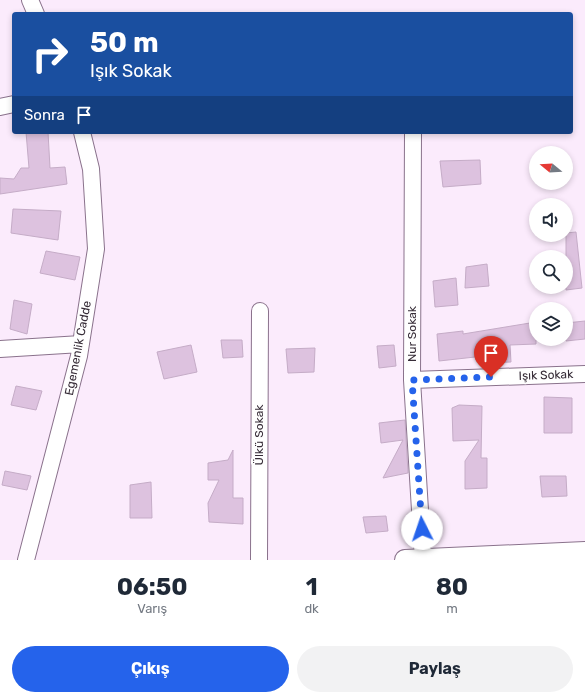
<!DOCTYPE html>
<html lang="tr">
<meta charset="utf-8">
<style>
body{margin:0;font-family:Rubik,sans-serif;background:#f2f2f3;color:#1f2937;height:100vh;display:flex;flex-direction:column;font-size:15px;white-space:nowrap}
*{box-sizing:border-box;margin:0}
p{font-size:13px;color:#747a83}
.icon{flex:none;width:22px;height:22px;fill:none;stroke:currentColor;stroke-width:2;stroke-linecap:round;stroke-linejoin:round}
.map{position:relative;height:560px;overflow:hidden}
.panel{display:flex;flex-direction:column;background:#fff;flex:1}
.panel>*{flex:none}
.banner{position:absolute;left:12px;top:12px;width:561px;height:122px;border-radius:4px;box-shadow:0 2px 6px #0003;background:#1a4fa0;color:#fff;overflow:hidden}
.needle{width:26px;rotate:288deg}
.buttons{position:absolute;left:529px;top:146px;display:grid;gap:8px}
.buttons a{display:grid;place-items:center;width:44px;height:44px;border-radius:50%;background:#fff;box-shadow:0 2px 6px #0003;font-size:20px}
.pin{position:absolute;display:grid;place-items:center;width:34px;height:34px;color:#fff;margin:-41px -17px;border-radius:50% 50% 50% 0;rotate:-45deg;box-shadow:0 0 4px #0007}
.pin .icon{rotate:45deg}
.me{position:absolute;width:44px;margin:-22px;rotate:356deg;stroke-linejoin:round;filter:drop-shadow(0 0 3px #0008)}
.turn{display:flex;align-items:center;gap:14px;height:84px;padding:0 12px;font-size:18px}
.turn .icon{width:52px;height:52px;stroke-width:2.5}
.turn b{display:block;font-size:28px;line-height:34px}
.then{display:flex;align-items:center;height:38px;padding:0 12px;background:#0003;gap:8px;font-size:15px}
.eta{display:flex;justify-content:space-evenly;align-items:center;height:68px;text-align:center}
.eta b{font-size:24px;font-weight:700;line-height:28px}
.cta{display:flex;gap:8px;margin-top:auto;padding:8px 12px}
.cta a{flex:1;height:46px;border-radius:24px;background:#2563eb;color:#fff;font-size:16px;font-weight:700;line-height:46px;text-align:center}
.cta a+a{background:#f2f2f3;color:#1f2937}
.map>svg:first-child{display:block}
.building{fill:#ddc2df;stroke:#c5acc7}
.lines{fill:none;stroke-linecap:round;stroke-linejoin:round}
.minor-casing{stroke:#8a728c;stroke-width:18}
.tertiary-casing{stroke:#8a728c;stroke-width:22}
.minor{stroke:#fff;stroke-width:16}
.tertiary{stroke:#fff;stroke-width:20}
.route{stroke:#2563eb;stroke-width:7;stroke-dasharray:0 12.6}
.labels{text-anchor:middle;dominant-baseline:central;stroke-width:4;stroke-linejoin:round;paint-order:stroke}
.street-label{font-size:12px;fill:#372d38;stroke:#fefefe}
</style>
<div class="map">
<svg width="585" height="560" viewBox="0 0 585 560">
<rect width="100%" height="100%" fill="#fbebfc"/>
<path class="building" d="M 26,132 L 48,132 L 50,168 L 65,167 L 67,184 L 0,194 L 0,178 L 14,179 L 21,168 L 29,168 Z
M 480,160 L 481,184 L 443,187 L 440,161 Z
M 13,209 L 61,211 L 58,240 L 11,233 Z
M 576,232 L 582,288 L 566,290 L 566,233 Z
M 46,251 L 80,257 L 75,280 L 40,273 Z
M 487,264 L 489,286 L 465,288 L 466,267 Z
M 456,278 L 458,305 L 435,307 L 433,281 Z
M 14,300 L 32,304 L 27,334 L 10,329 Z
M 585,321 L 585,339 L 566,341 L 566,323 Z
M 536,322 L 536,344 L 510,345 L 511,362 L 484,363 L 484,356 L 439,361 L 437,334 L 463,331 L 463,334 Z
M 221,340 L 242,340 L 243,357 L 223,358 Z
M 191,345 L 197,372 L 164,379 L 157,352 Z
M 394,345 L 396,366 L 379,368 L 377,346 Z
M 315,348 L 314,372 L 288,373 L 286,349 Z
M 16,386 L 42,391 L 36,410 L 11,405 Z
M 544,397 L 572,398 L 572,433 L 544,433 Z
M 459,405 L 482,406 L 481,458 L 487,458 L 487,488 L 465,489 L 465,461 L 479,440 L 453,441 L 452,408 Z
M 405,420 L 408,473 L 383,478 L 403,440 L 381,443 L 379,423 Z
M 233,450 L 233,498 L 243,498 L 243,524 L 209,522 L 208,503 L 219,480 L 208,480 L 208,463 L 228,460 Z
M 5,471 L 31,476 L 27,490 L 2,485 Z
M 540,476 L 566,476 L 567,496 L 542,497 Z
M 151,482 L 152,518 L 130,518 L 130,485 Z
M 386,516 L 388,531 L 366,533 L 363,517 Z"/>
<g class="lines">
<defs>
<path id="minor" d="M 30,0 L 36,14
M 0,107 L 14,104
M 413,132 L 412,380 L 423,559
M 0,349 L 81,344
M 412,380 L 585,374
M 26,560 L 79,356 L 96,249 L 91,169 L 82,132
M 259,560 L 260,311"/>
<path id="tertiary" d="M 405,560 L 585,552"/>
</defs>
<use href="#minor" class="minor-casing"/>
<use href="#tertiary" class="tertiary-casing"/>
<use href="#minor" class="minor"/>
<use href="#tertiary" class="tertiary"/>
</g>
<g class="lines">
<path class="route" d="M 422,529 L 412,380 L 491,377"/>
</g>
<g class="labels">
<g class="street-label">
<text transform="translate(412 334) rotate(-90)">Nur Sokak</text>
<text transform="translate(78 348) rotate(-79)">Egemenlik Cadde</text>
<text transform="translate(546 375) rotate(-2)">Işık Sokak</text>
<text transform="translate(259 435) rotate(-90)">Ülkü Sokak</text>
</g>
</g>
</svg>
<div class="buttons">
<a><svg class="needle" viewBox="-14 -14 28 28"><path d="M0-13l5 13h-10z" fill="#e53935"/><path d="M0 13l5-13h-10z" fill="#747a83"/></svg></a>
<a><svg class="icon" aria-label="sound" viewBox="0 0 24 24"><path d="M4 9h4l5-4v14l-5-4H4zM17 9q2 3 0 6"/></svg></a>
<a><svg class="icon" aria-label="search" viewBox="0 0 24 24"><circle cx="10" cy="10" r="6"/><path d="M15 15l6 6"/></svg></a>
<a><svg class="icon" aria-label="layers" viewBox="0 0 24 24"><path d="M12 4l9 5-9 5-9-5zM3 14l9 5 9-5"/></svg></a>
</div>
<div class="pin" style="left:491px;top:377px;background:#d93025"><svg class="icon" aria-label="arrive" viewBox="0 0 24 24"><path d="M6 21V4h12l-3 4 3 4H6"/></svg></div>
<svg class="me" style="left:422px;top:529px" viewBox="-20 -20 40 40"><circle r="19" fill="#fff"/><path d="M0-13L10 11 0 6-10 11z" fill="#2563eb"/></svg>
<div class="banner">
<div class="turn"><svg class="icon" aria-label="right" viewBox="0 0 24 24"><path d="M7 20v-9h11M14 6l5 5-5 5"/></svg><div><b>50 m</b>Işık Sokak</div></div>
<div class="then">Sonra<svg class="icon" aria-label="arrive" viewBox="0 0 24 24"><path d="M6 21V4h12l-3 4 3 4H6"/></svg></div>
</div>
</div>
<section class="panel">
<div class="eta">
<div><b>06:50</b><p>Varış</p></div>
<div><b>1</b><p>dk</p></div>
<div><b>80</b><p>m</p></div>
</div>
<div class="cta"><a>Çıkış</a><a>Paylaş</a></div>
</section>
